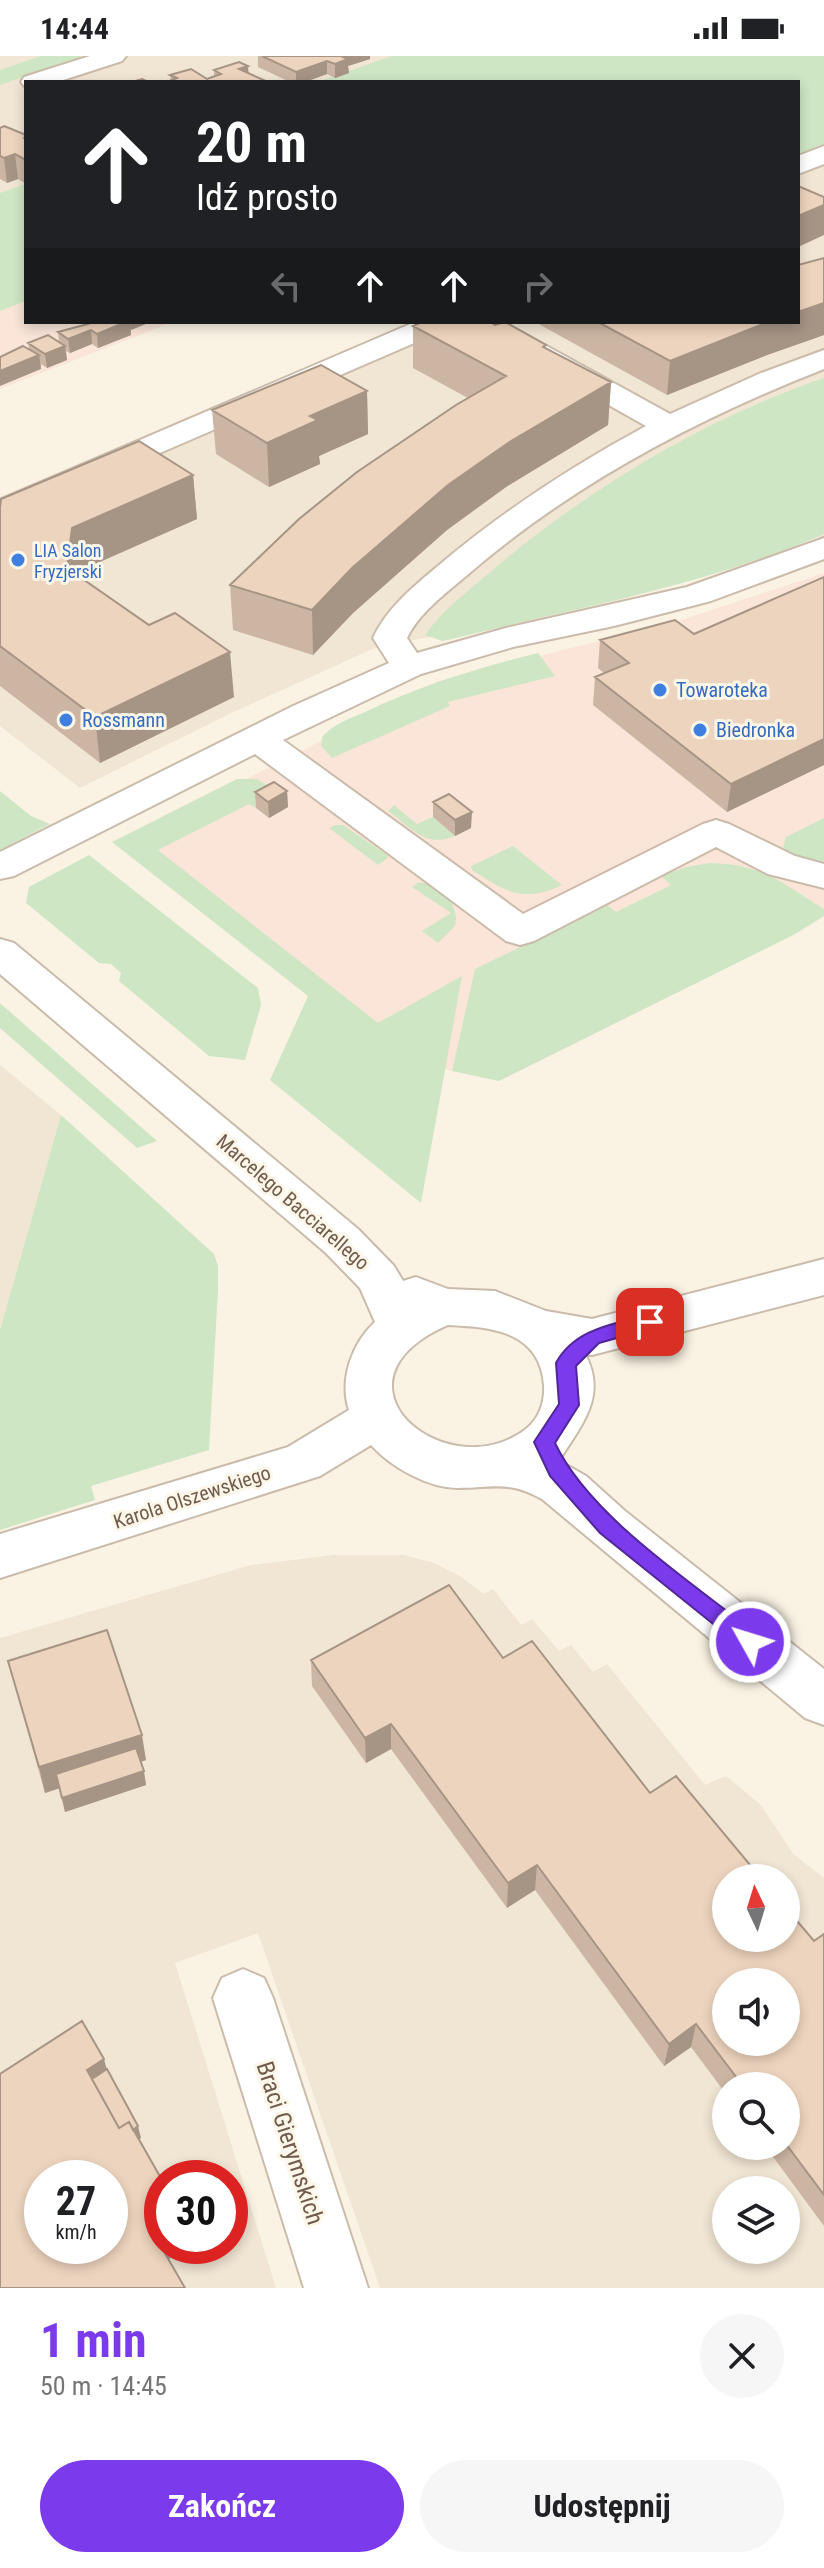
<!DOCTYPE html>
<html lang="pl">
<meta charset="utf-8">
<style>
body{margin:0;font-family:"Roboto Condensed",sans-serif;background:#f6f6f6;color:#202124;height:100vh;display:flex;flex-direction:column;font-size:30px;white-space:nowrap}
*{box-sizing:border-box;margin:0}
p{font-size:26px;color:#757577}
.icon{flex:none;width:44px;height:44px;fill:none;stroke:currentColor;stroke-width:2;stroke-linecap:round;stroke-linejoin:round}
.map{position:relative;height:2232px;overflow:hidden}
.drawer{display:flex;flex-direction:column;background:#fff;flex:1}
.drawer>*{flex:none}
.top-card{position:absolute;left:24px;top:24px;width:776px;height:244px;border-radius:0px;box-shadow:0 4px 12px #0003;background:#202124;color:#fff;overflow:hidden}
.needle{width:52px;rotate:356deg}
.tools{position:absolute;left:712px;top:1808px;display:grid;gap:16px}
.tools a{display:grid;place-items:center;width:88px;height:88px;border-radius:50%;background:#fff;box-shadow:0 4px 12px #0003;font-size:40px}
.speed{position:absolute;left:24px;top:2104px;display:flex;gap:16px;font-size:40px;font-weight:700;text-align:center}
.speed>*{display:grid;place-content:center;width:104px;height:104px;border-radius:50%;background:#fff;box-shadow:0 4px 12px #0003;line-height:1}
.speed small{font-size:20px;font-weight:400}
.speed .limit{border:12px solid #d22;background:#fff;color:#111}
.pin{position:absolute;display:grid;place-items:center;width:68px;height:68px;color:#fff;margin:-34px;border-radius:16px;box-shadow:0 4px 12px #0006}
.me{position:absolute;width:88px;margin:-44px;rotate:309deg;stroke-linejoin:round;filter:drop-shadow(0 0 6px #0008)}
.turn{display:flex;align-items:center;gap:28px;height:168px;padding:0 40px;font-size:36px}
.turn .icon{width:104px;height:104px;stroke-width:2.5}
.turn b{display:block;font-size:56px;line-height:68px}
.lanes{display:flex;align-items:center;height:76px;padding:0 40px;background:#0003;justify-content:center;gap:40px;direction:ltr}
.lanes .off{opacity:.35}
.round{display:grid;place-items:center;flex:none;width:84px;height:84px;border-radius:42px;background:#f6f6f6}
.summary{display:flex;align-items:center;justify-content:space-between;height:136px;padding:0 40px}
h1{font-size:48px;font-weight:700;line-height:60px;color:#7c3aed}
.primary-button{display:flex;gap:16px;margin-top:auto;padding:16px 40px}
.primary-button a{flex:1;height:92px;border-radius:48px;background:#7c3aed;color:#fff;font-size:32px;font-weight:700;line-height:92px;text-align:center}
.primary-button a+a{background:#f6f6f6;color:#202124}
.status{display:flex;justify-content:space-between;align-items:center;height:56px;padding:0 40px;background:#fff;direction:ltr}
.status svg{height:22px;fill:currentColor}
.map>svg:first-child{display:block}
.residential{fill:#f1e5d3;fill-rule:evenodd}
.commercial{fill:#fae5d8}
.green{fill:#cfe6c4}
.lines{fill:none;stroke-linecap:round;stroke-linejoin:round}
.minor-casing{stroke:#cabbab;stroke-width:4}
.minor{fill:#fff;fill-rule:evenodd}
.wall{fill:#ccb6a3}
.shaded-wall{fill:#a69485}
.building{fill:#edd4be;stroke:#a69485;stroke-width:2;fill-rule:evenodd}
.route{fill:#7c3aed;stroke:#51269a;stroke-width:2}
.shop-dot{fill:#3f7fe0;stroke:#fdf7e9;stroke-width:3}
.labels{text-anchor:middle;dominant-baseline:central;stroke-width:6;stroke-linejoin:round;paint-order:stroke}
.far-shop-label{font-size:18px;fill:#366cbe;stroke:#fdf7e9;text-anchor:start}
.shop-label{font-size:20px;fill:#366cbe;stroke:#fdf7e9;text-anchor:start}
.street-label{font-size:20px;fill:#705b4c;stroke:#fdf7e9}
.near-street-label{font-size:24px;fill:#705b4c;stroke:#fdf7e9}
</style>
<div class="status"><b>14:44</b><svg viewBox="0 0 49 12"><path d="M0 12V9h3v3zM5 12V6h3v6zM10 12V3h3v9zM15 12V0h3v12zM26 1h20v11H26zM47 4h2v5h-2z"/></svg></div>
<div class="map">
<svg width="824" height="2232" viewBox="0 0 824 2232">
<rect width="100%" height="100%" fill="#faf3e4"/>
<path class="residential" d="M 0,0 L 479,0 L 407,26 L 26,26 L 26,164 L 0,174 Z
M 824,89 L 824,484 L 818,481 L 741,508 L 626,542 L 443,585 L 430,581 L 377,591 L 229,658 L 80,732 L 0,670 L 0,441 L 416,266 L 798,266 L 798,100 Z
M 0,1009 L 61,1059 L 0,1274 Z
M 334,1499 L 404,1499 L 434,1507 L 461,1521 L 484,1538 L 493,1533 L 521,1569 L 532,1563 L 559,1595 L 571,1589 L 593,1616 L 607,1608 L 705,1729 L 726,1720 L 761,1749 L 793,1798 L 824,1822 L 824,2232 L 380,2232 L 258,1877 L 175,1907 L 276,2232 L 0,2232 L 0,1582 L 251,1509 ZM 726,1822 L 786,1822 L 786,1882 L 726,1882 ZM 726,1926 L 786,1926 L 786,1986 L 726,1986 ZM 726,2030 L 786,2030 L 786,2090 L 726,2090 ZM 42,2122 L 110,2122 L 110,2190 L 42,2190 ZM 162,2122 L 230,2122 L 230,2190 L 162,2190 ZM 726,2134 L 786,2134 L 786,2194 L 726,2194 Z"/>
<path class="commercial" d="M 26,245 L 26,266 L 173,266 L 0,333 L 0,255 Z
M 824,517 L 824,860 L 795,878 L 499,1025 L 422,1008 L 130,782 L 439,625 L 675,566 Z"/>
<path class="green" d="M 41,0 L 83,0 L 0,29 L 0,14 Z
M 392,0 L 824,0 L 824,89 L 798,100 L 798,26 L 317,26 Z
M 26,128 L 26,245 L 0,255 L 0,137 Z
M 824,322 L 824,478 C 703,531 570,553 443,585 L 425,579 C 443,553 472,532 496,511 C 593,430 704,363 824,322 Z
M 538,597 L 555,620 L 448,646 L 450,650 L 332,702 L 321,690 L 322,681 C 333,668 351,662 365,656 C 421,629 478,612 538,597 Z
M 237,723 L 257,723 L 281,738 L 256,752 L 249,748 L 158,794 L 378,967 L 462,920 L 421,1147 L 270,1024 L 308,940 L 112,786 Z
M 0,735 L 31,760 L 50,768 L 0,794 Z
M 394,749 L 417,768 L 433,761 L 455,780 C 426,793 412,772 388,755 Z
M 824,762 L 824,812 L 788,797 L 783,791 L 786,781 Z
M 336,769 L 343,769 L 387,799 L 388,802 L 378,809 L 329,772 Z
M 513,790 L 562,829 C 522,848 505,835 472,814 L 471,810 Z
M 89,799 L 258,932 L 261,949 L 245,1004 L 209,1000 L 119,925 L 121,917 L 111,908 L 99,907 L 26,847 L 29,831 Z
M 709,807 C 763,808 780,826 824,853 L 824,860 L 795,878 L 499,1025 L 452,1015 L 475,913 L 607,849 L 616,856 L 671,829 L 661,820 L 686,811 Z
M 419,826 C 439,829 461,848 455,870 L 438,887 L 422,875 L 451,857 L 412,831 Z
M 0,947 L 157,1085 L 137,1092 L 0,972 Z
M 61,1059 L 214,1198 L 218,1210 L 218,1234 L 209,1394 L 91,1430 L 95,1444 L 0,1474 L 0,1274 Z"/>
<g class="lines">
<defs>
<path id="minor" d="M 90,0 L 126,0 L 122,5 L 57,26 L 26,26 L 26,32 L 21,26 L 24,21 Z
M 824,90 L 824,108 L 798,118 L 798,100 Z
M 415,266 L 453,266 L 449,272 L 0,466 L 0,444 Z
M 468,266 L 503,266 L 670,358 L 761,317 L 824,294 L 824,313 C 694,364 571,429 466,520 C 445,538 419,557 407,582 L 417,597 L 506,572 L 687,531 L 824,482 L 824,503 L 711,545 L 614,570 L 513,591 L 421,618 L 283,684 L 523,858 L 703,768 L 716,764 L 729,768 L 795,800 L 824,808 L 824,832 L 768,818 L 716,791 L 534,885 L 520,889 L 506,885 L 255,698 L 14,820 L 0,823 L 0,796 L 293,650 L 389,607 L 373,582 C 387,552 413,531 438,510 C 503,455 572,410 646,370 L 472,272 Z
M 0,883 L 14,887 L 358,1173 L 394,1210 L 403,1225 L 416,1221 L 448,1233 L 495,1235 L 546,1255 L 592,1263 L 824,1203 L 824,1239 L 592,1299 L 585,1298 C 607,1339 583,1367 562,1400 L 556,1403 L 586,1420 L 625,1455 L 824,1613 L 824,1669 L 805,1662 L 542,1443 C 509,1424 493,1432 458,1432 C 428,1432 391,1411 371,1389 L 320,1420 L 0,1522 L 0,1478 L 288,1391 L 349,1354 C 339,1324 352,1287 375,1266 L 360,1232 L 326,1197 L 0,918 ZM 448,1269 C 491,1271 540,1275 544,1329 C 545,1345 540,1362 526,1373 C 446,1434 317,1326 448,1269 Z
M 243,1913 L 264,1922 L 273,1942 L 368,2232 L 304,2232 L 213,1942 L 222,1922 Z"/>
</defs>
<use href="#minor" class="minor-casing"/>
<use href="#minor" class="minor"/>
</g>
<path class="wall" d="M 258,0 L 370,0 L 370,3 L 348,10 L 349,17 L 335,22 L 327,18 L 305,26 L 290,26 L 258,11 Z
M 214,14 L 249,18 L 268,26 L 171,25 L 170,19 L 207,23 L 214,20 Z
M 0,72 L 26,79 L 26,128 L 18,123 L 7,127 L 0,123 Z
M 824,202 L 824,279 L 767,299 L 667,339 L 535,266 L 798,266 Z
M 83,266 L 148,266 L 148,267 L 131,274 L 131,279 L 98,292 L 92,288 L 70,297 L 66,295 L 67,304 L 47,312 L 41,308 L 41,313 L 29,293 L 28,287 L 59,286 L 58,276 L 83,269 Z
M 413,270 L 546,289 L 546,292 L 611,326 L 608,369 L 506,431 L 447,474 L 353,557 L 313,599 L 233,574 L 230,529 L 468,342 L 413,312 Z
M 367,335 L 368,378 L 319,400 L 320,408 L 269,431 L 216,398 L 212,354 Z
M 193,419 L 197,463 L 77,516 L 77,518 L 234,641 L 100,707 L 0,630 L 0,452 Z
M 824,521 L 824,709 L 727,756 L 593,649 L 595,621 L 604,617 L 598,612 L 600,584 L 694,578 Z
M 287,735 L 288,751 L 269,762 L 256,752 L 255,736 Z
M 433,746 L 471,772 L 455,780 L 433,761 Z
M 503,1602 L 814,1885 L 824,1878 L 824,2170 L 765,2090 L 786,2090 L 786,2030 L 726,2030 L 726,2038 L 691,1991 L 664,2010 L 535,1834 L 507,1852 L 391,1693 L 366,1707 L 312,1630 L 311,1604 Z
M 8,1605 L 146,1704 L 141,1706 L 146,1729 L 65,1756 L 59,1732 L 45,1737 Z"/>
<path class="shaded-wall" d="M 339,0 L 370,0 L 370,3 L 348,10 L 349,17 L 335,22 L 335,8 Z
M 327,5 L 327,18 L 305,26 L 296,26 L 296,16 Z
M 248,10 L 249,23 L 239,13 Z
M 15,98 L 18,123 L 7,127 L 4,102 Z
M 824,149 L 824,179 L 798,191 L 798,160 Z
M 824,247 L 824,279 L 767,299 L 667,339 L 670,305 L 768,266 L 798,266 L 798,256 Z
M 126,266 L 130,266 L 131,279 L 98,292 L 97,278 Z
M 130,266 L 148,266 L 148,267 L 131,274 Z
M 91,274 L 92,288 L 70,297 L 68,283 Z
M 65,290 L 67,304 L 47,312 L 45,298 Z
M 39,299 L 41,313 L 0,330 L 0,315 Z
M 611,326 L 608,369 L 506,431 L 447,474 L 353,557 L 313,599 L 312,554 L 352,512 L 448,429 L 508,387 Z
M 367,335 L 368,378 L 319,400 L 320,408 L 269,431 L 267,387 L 310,360 Z
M 193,419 L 197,463 L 77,516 L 73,557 L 67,512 L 72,472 Z
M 230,596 L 234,641 L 100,707 L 95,661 Z
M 824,683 L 824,709 L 727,756 L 731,728 Z
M 287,735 L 288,751 L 269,762 L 268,746 Z
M 472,756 L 471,772 L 455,780 L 455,764 Z
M 391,1668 L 391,1693 L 366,1707 L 365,1682 Z
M 142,1679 L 146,1704 L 45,1737 L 39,1711 Z
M 144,1715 L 146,1729 L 65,1756 L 62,1742 Z
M 537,1809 L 535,1834 L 507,1852 L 508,1827 Z
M 696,1968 L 691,1991 L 664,2010 L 669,1988 Z
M 104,2003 L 110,2026 L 95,2035 L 87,2014 Z
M 138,2070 L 141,2082 L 124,2094 L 121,2082 Z
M 162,2184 L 162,2190 L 188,2190 L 163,2207 L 159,2187 Z"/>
<path class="building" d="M 262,0 L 341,0 L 348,3 L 335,8 L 327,5 L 296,16 Z
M 239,6 L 248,10 L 239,13 L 268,26 L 167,26 L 177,22 L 170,19 L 191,13 L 207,23 L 221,18 L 214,14 Z
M 142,23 L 148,26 L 132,26 Z
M 4,70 L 26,79 L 24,82 L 26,83 L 26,104 L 15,98 L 4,102 L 0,100 L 0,72 Z
M 798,130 L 824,141 L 824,149 L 798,160 Z
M 824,202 L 824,247 L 798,256 L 798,209 Z
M 84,266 L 126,266 L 97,278 L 91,274 L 68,283 L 58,276 L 88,268 Z
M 422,266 L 490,266 L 495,269 L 505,266 L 546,289 L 543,291 L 611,326 L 508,387 L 448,429 L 352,512 L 312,554 L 230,529 L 299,463 L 357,416 L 456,349 L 506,320 L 413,270 Z
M 598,266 L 768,266 L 670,305 Z
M 48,279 L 65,290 L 45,298 L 28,287 Z
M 23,290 L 39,299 L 0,315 L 0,301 Z
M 321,309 L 367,335 L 310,360 L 318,364 L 267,387 L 212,354 Z
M 139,385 L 193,419 L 72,472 L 67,512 L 149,569 L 175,557 L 230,596 L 95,661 L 0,590 L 0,452 L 1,443 Z
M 824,521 L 824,683 L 731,728 L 595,621 L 629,607 L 600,584 L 675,564 L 694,578 Z
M 274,726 L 287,735 L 268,746 L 255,736 Z
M 449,738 L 472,756 L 455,764 L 433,746 Z
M 449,1529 L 503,1602 L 532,1585 L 650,1737 L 676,1720 L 761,1822 L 726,1822 L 726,1882 L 786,1882 L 786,1852 L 814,1885 L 824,1878 L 824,2139 L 786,2088 L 786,2030 L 743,2030 L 696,1968 L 669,1988 L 537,1809 L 508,1827 L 391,1668 L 365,1682 L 311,1604 ZM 726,1926 L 786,1926 L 786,1986 L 726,1986 Z
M 107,1574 L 142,1679 L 39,1711 L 8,1605 Z
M 136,1692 L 144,1715 L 62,1742 L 56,1718 Z
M 82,1965 L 104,2003 L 87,2014 L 119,2072 L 129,2066 L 162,2124 L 162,2184 L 159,2187 L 185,2232 L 0,2232 L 0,2018 ZM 42,2122 L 110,2122 L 110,2190 L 42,2190 Z
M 107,2013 L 138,2070 L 133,2074 L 129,2066 L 119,2072 L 92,2023 Z"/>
<path class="route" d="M 650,1258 L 657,1261 L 660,1266 L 657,1271 L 599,1287 L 576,1310 L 579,1349 L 555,1387 C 590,1461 693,1527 758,1579 L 761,1586 L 758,1592 L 750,1595 L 743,1592 L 600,1477 L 550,1420 L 534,1386 L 559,1348 L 556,1307 C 575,1272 615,1268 650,1258 Z"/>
<g class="shop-dot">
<circle cx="18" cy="504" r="8"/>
<circle cx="660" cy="634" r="8"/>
<circle cx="66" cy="664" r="8"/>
<circle cx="700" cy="674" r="8"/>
</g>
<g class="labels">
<g class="far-shop-label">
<text x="34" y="494">LIA Salon<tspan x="34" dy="21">Fryzjerski</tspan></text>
</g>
<g class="shop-label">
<text x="676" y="634">Towaroteka</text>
<text x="82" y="664">Rossmann</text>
<text x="716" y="674">Biedronka</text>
</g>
<g class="street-label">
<text transform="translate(293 1146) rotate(41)">Marcelego Bacciarellego</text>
<text transform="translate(192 1441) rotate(-18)">Karola Olszewskiego</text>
</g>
<g class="near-street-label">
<text transform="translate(290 2087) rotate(72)">Braci Gierymskich</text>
</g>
</g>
</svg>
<div class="tools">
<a><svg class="needle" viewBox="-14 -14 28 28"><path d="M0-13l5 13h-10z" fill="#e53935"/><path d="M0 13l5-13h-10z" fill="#757577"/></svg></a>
<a><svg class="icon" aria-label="sound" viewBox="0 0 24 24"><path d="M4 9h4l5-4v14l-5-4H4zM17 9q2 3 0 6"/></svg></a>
<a><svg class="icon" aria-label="search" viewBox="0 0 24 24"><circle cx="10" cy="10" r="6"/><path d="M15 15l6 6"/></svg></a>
<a><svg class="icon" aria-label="layers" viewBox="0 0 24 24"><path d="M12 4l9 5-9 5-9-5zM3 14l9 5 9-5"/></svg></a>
</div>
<div class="speed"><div>27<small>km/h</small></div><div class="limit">30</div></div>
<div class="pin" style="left:650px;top:1266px;background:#d93025"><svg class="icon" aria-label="arrive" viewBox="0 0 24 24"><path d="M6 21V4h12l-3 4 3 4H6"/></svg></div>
<svg class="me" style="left:750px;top:1586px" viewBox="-20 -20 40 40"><circle r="17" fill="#7c3aed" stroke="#fff" stroke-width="3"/><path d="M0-11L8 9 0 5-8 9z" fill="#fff"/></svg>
<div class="top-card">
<div class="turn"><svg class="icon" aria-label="ahead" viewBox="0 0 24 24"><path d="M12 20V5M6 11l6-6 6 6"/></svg><div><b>20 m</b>Idź prosto</div></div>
<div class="lanes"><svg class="icon off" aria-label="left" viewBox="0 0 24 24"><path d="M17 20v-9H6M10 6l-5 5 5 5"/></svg><svg class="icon" aria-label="ahead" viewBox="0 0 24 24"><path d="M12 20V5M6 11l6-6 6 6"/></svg><svg class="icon" aria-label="ahead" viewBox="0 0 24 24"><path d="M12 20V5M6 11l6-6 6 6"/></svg><svg class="icon off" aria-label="right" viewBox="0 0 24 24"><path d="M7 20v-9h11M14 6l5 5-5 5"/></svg></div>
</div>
</div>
<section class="drawer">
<div class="summary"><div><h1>1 min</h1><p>50 m · 14:45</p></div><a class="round"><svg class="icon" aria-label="close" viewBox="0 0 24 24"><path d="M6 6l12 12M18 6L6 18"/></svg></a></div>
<div class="primary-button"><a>Zakończ</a><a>Udostępnij</a></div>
</section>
